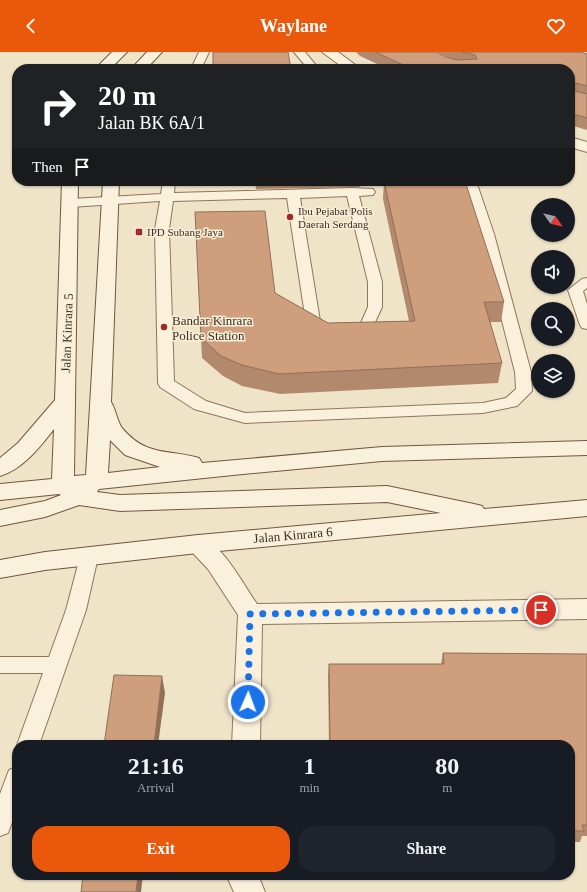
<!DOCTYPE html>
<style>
body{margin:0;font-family:Georgia,serif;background:#20242c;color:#f1f3f6;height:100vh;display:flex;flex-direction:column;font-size:15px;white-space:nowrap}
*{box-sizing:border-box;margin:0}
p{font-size:13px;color:#9ea1a6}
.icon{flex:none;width:22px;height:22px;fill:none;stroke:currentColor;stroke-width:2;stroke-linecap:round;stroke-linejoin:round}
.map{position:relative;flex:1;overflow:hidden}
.panel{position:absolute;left:12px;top:688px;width:563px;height:140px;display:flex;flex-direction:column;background:#171b24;border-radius:16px;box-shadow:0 1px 3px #0004}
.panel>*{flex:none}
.guide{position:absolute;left:12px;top:12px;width:563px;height:122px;border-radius:16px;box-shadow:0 1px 3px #0004;background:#202124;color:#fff;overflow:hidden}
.needle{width:26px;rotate:124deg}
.controls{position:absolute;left:531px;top:146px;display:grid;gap:8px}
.controls a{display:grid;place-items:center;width:44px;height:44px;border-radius:50%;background:#171b24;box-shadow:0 1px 3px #0004;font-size:20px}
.pin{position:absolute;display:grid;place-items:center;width:34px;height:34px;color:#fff;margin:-17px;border:2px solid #fff;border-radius:50%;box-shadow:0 1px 4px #0007}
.me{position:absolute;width:44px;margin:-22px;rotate:2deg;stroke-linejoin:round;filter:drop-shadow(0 0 3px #0008)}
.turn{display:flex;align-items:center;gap:14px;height:84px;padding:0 20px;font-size:18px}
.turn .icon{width:52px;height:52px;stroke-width:2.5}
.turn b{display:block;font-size:28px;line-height:34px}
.then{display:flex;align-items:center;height:38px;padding:0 20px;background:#0003;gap:8px;font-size:15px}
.eta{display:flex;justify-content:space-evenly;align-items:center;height:68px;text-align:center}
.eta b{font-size:24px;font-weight:800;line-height:28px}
.button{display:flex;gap:8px;margin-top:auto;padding:8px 20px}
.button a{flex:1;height:46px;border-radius:16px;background:#ea580c;color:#fff;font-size:16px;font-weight:800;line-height:46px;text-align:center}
.button a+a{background:#20242c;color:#f1f3f6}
header{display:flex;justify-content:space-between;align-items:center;height:52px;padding:0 20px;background:#ea580c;color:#fff;font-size:18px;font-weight:800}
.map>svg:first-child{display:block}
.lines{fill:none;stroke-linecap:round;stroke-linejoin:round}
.service-casing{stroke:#8d765c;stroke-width:2}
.minor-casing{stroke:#8d765c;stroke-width:2}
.secondary-casing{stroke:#6f573f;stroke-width:2}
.service{fill:#faf1dc;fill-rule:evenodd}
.minor{fill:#faf1dc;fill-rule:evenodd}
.secondary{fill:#faf1dc;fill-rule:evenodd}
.wall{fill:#b2896c}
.shaded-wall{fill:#916f58}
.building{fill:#cf9f7d;stroke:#916f58}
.route{stroke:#1a73e8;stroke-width:7;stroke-dasharray:0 12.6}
.poi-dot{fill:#9e2a2b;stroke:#f7eed8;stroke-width:1.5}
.labels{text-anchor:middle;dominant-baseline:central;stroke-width:3;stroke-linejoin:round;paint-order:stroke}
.far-poi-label{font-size:11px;fill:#3d2e20;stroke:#f7eed8;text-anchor:start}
.poi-label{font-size:13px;fill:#3d2e20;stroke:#f7eed8;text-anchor:start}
.street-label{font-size:13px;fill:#3d2e20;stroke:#f7eed8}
</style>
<header><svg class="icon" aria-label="back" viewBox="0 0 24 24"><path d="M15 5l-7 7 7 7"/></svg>Waylane<svg class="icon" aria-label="heart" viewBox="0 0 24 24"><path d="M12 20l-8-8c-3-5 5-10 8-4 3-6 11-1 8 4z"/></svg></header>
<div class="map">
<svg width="587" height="840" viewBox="0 0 587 840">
<rect width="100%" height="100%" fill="#f0e4c8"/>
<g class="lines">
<defs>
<path id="service" d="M 199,0 L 209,0 L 201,17 L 191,17 Z
M 294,0 L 305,0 L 319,17 L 308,17 Z
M 163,129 L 175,129 L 174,141 L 352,136 L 373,137 L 375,140 L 373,143 L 359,144 L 382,230 L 382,255 L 371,279 L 350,287 L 345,285 L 343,282 L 345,279 L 360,273 L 368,255 L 368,230 L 347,144 L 300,146 L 320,269 L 329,280 L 327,283 C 317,286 311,278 306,270 L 287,146 L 173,149 L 169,177 L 174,329 L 206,349 L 245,361 L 483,351 L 506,346 L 516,337 L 515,320 L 480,182 L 464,129 L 476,129 L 494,182 L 531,320 L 532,339 L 517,354 L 483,361 L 245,371 L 194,357 L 160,335 L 158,331 L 155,177 L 160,149 L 71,155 L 66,154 L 65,151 L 66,148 L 71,147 L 161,142 Z
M 587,226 L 587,236 L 583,239 L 587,252 L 587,277 L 582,276 L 580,273 L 568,238 L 582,227 Z
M 89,498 L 95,500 L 98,505 L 86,558 L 39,693 L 17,693 L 43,621 L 0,621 L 0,605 L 49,605 L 66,558 L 80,505 L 83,500 Z
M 17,715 L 17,757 L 8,781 L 0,784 L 0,742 L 9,718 Z"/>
<path id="minor" d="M 322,0 L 338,0 L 361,17 L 345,17 Z
M 570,85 L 587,90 L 587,100 L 570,95 Z
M 198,483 C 222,491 243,532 257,552 L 587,547 L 587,567 L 262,572 L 260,693 L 232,693 L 238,563 L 208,517 L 190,498 L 186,492 L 190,486 Z
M 228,823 L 258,823 L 265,840 L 234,840 L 228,827 Z"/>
<path id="secondary" d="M 112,0 L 127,0 L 110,17 L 95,17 Z
M 147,0 L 162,0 L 146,17 L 131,17 Z
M 62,129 L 78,129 L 74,424 L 86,423 L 103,129 L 119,129 L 111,350 C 116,358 117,369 122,376 C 146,405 168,397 199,406 L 202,411 L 382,395 L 587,389 L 587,403 L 382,409 L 233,423 L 99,437 L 97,440 L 120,443 L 387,434 L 474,452 L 482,454 L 484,457 L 587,448 L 587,464 L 198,501 L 45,518 L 0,526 L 0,508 L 45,500 L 198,483 L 441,461 L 387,450 L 120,459 L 79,453 L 45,465 L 0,474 L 0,458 L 45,449 L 61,443 L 59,442 L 0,448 L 0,432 L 52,427 L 54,377 C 39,396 23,417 0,424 L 0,406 L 18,391 L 55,348 ZM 110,388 L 125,403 L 160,415 L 108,421 Z"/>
</defs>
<use href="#service" class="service-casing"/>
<use href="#minor" class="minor-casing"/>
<use href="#secondary" class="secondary-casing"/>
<use href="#service" class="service"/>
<use href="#minor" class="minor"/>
<use href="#secondary" class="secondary"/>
</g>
<path class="wall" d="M 356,0 L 437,0 L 446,5 L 449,6 L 438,0 L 580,0 L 587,2 L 587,78 L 570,73 L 570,17 L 388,17 L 360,4 Z
M 255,129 L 360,129 L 360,135 L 256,137 Z
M 384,129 L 504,250 L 501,270 L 490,270 L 502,311 L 498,331 L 280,342 L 242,334 L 223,324 L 202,306 L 201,286 L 275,241 L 328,271 L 409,269 L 383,147 Z
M 443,601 L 587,602 L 587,784 L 582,784 L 580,790 L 570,790 L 570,693 L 329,693 L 328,624 L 329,612 L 441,612 Z"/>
<path class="shaded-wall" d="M 162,624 L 165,641 L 158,693 L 154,693 Z
M 138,823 L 143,823 L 141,840 L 136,840 Z"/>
<path class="building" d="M 213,0 L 288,0 L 291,17 L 213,17 Z
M 375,0 L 437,0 L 446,5 L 457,8 L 477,7 L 475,3 L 462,0 L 580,0 L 587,2 L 587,34 L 572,30 L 570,31 L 571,38 L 587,42 L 587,66 L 570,61 L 570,17 L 413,17 L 410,16 Z
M 384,129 L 465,129 L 504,250 L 484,250 L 502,311 L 279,322 L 242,313 L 221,304 L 201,286 L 195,160 L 265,159 L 275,241 L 328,271 L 415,269 Z
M 443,601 L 587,602 L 587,773 L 582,773 L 584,779 L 570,779 L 570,693 L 330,693 L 329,612 L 444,612 Z
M 114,623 L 162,624 L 154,693 L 104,693 Z
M 83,823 L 138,823 L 136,840 L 81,840 Z"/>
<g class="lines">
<path class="route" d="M 248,650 L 250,562 L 541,558"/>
</g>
<g class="poi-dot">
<circle cx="290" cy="165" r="4"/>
<rect x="135" y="176" width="8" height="8" rx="2"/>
<circle cx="164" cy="275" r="4"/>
</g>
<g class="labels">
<g class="far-poi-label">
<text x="298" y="159">Ibu Pejabat Polis<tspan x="298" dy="13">Daerah Serdang</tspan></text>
<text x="147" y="180">IPD Subang Jaya</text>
</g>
<g class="poi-label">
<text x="172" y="268">Bandar Kinrara<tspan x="172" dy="15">Police Station</tspan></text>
</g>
<g class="street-label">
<text transform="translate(67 281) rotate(-88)">Jalan Kinrara 5</text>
<text transform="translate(293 483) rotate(-5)">Jalan Kinrara 6</text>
</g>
</g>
</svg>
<div class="controls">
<a><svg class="needle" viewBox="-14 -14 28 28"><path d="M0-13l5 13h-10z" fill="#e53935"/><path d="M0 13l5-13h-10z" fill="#9ea1a6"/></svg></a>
<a><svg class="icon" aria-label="sound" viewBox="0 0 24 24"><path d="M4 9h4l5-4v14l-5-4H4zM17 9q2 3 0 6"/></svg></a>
<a><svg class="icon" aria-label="search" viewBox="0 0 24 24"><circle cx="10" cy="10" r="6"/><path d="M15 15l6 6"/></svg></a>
<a><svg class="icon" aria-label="layers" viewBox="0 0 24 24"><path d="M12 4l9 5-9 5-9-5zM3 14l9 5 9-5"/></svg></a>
</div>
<div class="pin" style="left:541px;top:558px;background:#d93025"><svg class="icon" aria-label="arrive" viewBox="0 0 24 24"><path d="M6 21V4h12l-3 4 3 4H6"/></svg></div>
<svg class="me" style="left:248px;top:650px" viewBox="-20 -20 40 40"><circle r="17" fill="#1a73e8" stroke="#fff" stroke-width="3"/><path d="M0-11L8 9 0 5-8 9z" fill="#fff"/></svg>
<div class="guide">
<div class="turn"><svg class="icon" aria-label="right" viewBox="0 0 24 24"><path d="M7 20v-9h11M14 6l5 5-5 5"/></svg><div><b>20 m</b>Jalan BK 6A/1</div></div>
<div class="then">Then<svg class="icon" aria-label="arrive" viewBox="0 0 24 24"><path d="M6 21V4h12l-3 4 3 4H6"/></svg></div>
</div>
<section class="panel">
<div class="eta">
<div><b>21:16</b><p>Arrival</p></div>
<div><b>1</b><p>min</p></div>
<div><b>80</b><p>m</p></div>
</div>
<div class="button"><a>Exit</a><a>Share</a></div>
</section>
</div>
